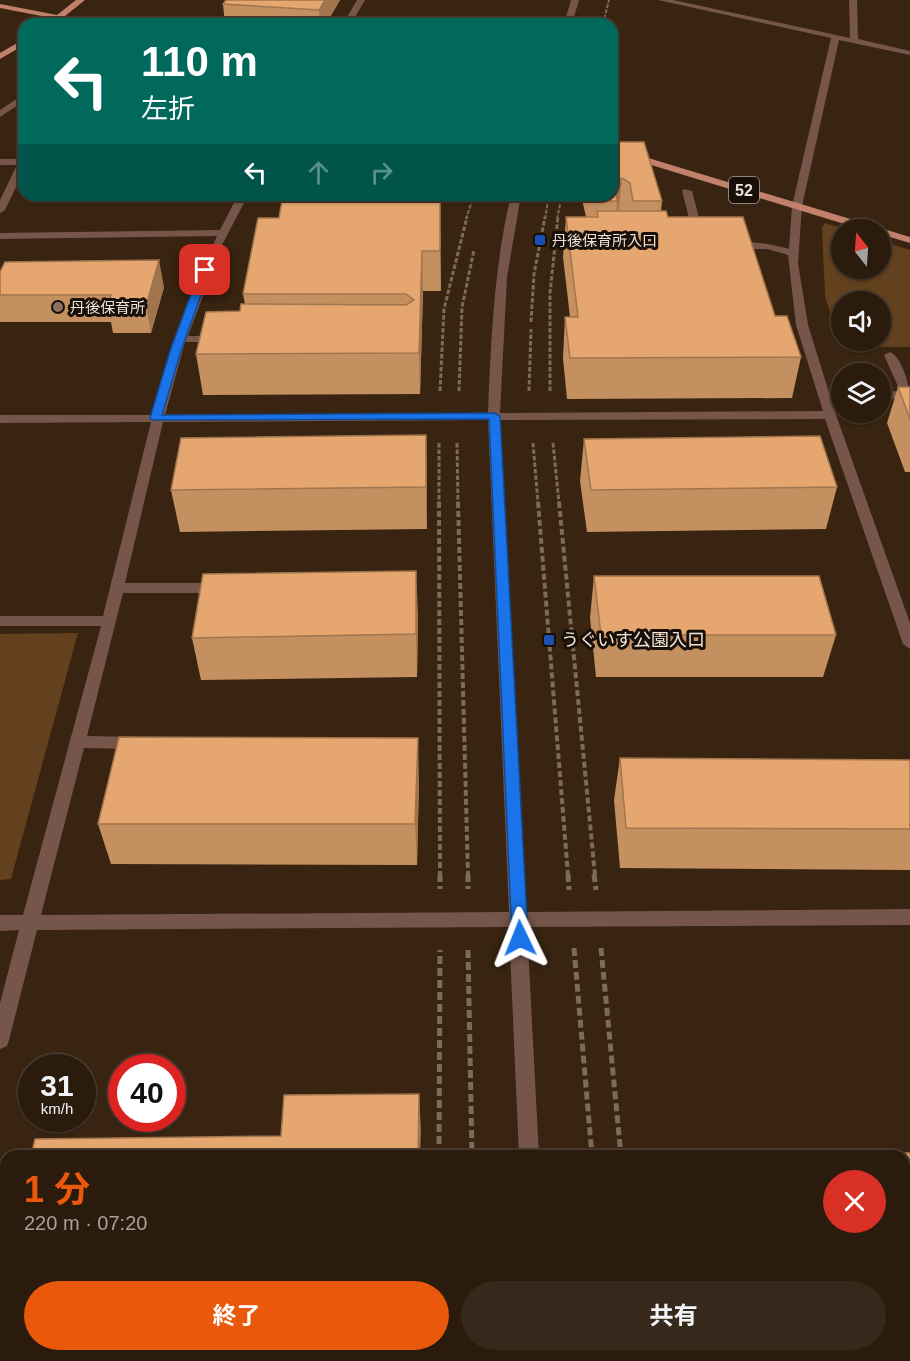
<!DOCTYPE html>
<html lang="ja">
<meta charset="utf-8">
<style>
body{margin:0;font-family:Arial,"Noto Sans JP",sans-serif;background:#36281b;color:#f1f3f6;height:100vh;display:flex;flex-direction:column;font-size:22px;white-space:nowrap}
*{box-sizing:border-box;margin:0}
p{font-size:20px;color:#a5a19d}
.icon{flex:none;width:33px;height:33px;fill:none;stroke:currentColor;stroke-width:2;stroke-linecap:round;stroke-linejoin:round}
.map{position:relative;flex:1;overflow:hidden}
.drawer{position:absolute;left:0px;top:1150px;width:910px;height:212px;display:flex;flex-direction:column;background:#2a1b0d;border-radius:18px 18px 0 0;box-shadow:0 2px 4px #0004,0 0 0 2px #46392e}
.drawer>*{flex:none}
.banner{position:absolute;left:18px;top:18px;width:600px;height:183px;border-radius:18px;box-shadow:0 2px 4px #0004,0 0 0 2px #46392e;background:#00695c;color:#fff;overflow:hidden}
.needle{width:39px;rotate:343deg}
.tools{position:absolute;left:831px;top:219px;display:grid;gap:12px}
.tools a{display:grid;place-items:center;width:60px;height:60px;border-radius:50%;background:#2a1b0d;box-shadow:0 2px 4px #0004,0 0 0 2px #46392e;font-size:30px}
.speed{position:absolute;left:18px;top:1054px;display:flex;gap:12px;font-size:30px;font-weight:700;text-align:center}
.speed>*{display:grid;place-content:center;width:78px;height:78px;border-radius:50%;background:#2a1b0d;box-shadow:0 2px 4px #0004,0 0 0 2px #46392e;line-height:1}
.speed small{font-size:15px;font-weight:400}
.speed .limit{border:9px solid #d22;background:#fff;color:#111}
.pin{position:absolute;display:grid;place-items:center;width:51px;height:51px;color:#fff;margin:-26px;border-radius:12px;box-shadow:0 3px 9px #0006}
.me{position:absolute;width:66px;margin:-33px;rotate:358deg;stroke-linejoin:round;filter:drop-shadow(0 0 4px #0008)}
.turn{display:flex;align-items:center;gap:21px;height:126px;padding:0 24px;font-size:27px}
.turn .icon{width:78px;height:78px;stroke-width:2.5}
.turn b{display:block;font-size:42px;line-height:51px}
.lanes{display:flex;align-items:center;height:57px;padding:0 24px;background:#0003;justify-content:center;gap:30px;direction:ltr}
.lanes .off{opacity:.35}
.round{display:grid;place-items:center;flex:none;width:63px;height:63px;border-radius:32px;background:#36281b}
.overview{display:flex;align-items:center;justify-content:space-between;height:102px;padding:0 24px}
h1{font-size:36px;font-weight:700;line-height:45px;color:#ea580c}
.action{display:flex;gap:12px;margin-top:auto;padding:12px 24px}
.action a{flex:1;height:69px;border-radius:36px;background:#ea580c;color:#fff;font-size:24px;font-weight:700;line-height:69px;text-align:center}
.action a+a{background:#36281b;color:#f1f3f6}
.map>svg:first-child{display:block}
.green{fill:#63401e;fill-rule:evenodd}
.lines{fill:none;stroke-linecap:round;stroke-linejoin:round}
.path-far3{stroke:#7c6a5a;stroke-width:2;stroke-dasharray:4 1.5;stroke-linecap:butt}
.path-far2{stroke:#7c6a5a;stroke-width:3;stroke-dasharray:4.5 2;stroke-linecap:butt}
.path-far1{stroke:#7c6a5a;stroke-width:4;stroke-dasharray:6 3;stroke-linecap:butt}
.path{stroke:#7c6a5a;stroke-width:5;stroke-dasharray:8 4;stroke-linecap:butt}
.minor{fill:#76564a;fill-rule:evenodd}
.major{fill:#c2816a;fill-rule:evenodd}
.wall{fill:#c5905f}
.shaded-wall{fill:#a0754e}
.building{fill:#e5a76f;stroke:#a0754e;stroke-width:1.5}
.route{fill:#1a73e8;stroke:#114b97;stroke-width:1.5}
.transit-dot{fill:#1a4fb4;stroke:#180f08;stroke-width:2}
.education-dot{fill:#8d6e63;stroke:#180f08;stroke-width:2}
.labels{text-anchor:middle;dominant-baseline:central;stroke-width:6;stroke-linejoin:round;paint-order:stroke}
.far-poi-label{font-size:15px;fill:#f0e2d7;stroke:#180f08;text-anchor:start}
.shield{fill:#180f08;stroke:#afa399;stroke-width:1.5}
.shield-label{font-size:16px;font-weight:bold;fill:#f0e2d7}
.poi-label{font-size:18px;fill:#f0e2d7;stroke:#180f08;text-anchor:start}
</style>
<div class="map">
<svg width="910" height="1361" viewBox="0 0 910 1361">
<rect width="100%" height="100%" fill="#382411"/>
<path class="green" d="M 825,223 L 845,229 L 842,230 L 842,268 L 880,268 L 881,241 L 910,250 L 910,347 L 841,347 L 825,296 L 822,227 ZM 842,302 L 880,302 L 880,340 L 842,340 Z
M 78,633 L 11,879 L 0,880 L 0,634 Z"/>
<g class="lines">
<path class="path-far3" d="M 603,24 L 609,0
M 466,219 L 474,195
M 545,219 L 549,195
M 557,219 L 562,195"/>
<path class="path-far2" d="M 531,322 L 534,274 L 545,217
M 440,391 L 444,309 L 467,217
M 459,391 L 462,307 L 474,250
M 529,391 L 531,329
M 550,391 L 550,293 L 558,217
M 439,443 L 439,503
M 457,443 L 458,503
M 533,443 L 538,503
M 553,443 L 559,503"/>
<path class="path-far1" d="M 439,502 L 440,875
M 458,502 L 468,875
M 538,502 L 568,875
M 559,502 L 595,875"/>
<path class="path" d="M 440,874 L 440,889
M 468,874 L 468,889
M 568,874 L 569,890
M 594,874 L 596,890
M 574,948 L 592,1156
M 601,948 L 621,1156
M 468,950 L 472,1156
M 439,1156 L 440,950
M 437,1356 L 437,1361
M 475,1356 L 475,1361
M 609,1356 L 609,1361
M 640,1356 L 641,1361"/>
<path class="minor" d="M 357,0 L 365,0 L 351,24 L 343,24 Z
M 571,0 L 579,0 L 572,24 L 564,24 Z
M 658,0 L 673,0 L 850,38 L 849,0 L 857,0 L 858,39 L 910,51 L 910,55 L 839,40 L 802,206 L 798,263 L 808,325 L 836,415 L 910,623 L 910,649 L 903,644 L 825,419 L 500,420 L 526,912 L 910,909 L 910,925 L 527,927 L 539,1156 L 519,1156 L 509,927 L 37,930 L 9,1040 L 7,1046 L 0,1049 L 0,1003 L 19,930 L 0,931 L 0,915 L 23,915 L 101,626 L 0,626 L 0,616 L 103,616 L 151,422 L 0,423 L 0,415 L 152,415 L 174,339 L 217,236 L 0,239 L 0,233 L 220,230 L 238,195 L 248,195 L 222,245 L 188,336 L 219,336 L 225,339 L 219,342 L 185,342 L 165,415 L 488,413 C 491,339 494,267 511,195 L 521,195 L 507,277 L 500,413 L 823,411 L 796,325 L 788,255 L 767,249 L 732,249 L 727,246 C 739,237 774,245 789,249 L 792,206 L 831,38 ZM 488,420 L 509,912 L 41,915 L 84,748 L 137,749 L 143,747 L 145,743 L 143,739 L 137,737 L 87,736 L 123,593 L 222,593 L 229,588 L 222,583 L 125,583 L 163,422 Z
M 24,94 L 24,101 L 0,117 L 0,110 Z
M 0,159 L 24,159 L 24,170 L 5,210 L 0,213 L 0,200 L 17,165 L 0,165 Z
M 684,189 L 692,191 L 704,237 L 703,239 L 694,237 L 682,191 Z
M 890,352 C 902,357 910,386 910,399 L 880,398 L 880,392 L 900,391 L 884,355 Z
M 527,1356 L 549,1356 L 550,1361 L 528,1361 Z"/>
<path class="major" d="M 76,0 L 85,0 L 65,16 L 97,24 L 60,20 L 52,22 L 52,18 L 0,8 L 0,4 L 57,15 Z
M 24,39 L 24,45 L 0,59 L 0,53 Z
M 612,147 L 910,237 L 910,243 L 880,234 L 880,230 L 864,230 L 612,153 Z"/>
</g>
<path class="wall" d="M 340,0 L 326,24 L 225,24 L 223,4 Z
M 612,142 L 662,201 L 661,211 L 775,316 L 801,357 L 792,398 L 567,399 L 563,358 L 565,317 L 570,317 L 563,257 L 566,217 L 586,217 L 581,195 L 612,195 Z
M 440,195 L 441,291 L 423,291 L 420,394 L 203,395 L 196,354 L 240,311 L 245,304 L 243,294 L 279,218 Z
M 0,272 L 164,287 L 151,333 L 113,333 L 111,322 L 0,322 Z
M 898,387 L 910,387 L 910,472 L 905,472 L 887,423 Z
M 426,435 L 427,529 L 180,532 L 171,490 Z
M 584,439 L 837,487 L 826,529 L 587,532 L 580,481 Z
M 594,576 L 836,635 L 823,677 L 596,677 L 590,618 Z
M 418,614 L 417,677 L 201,680 L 192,638 Z
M 620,758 L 910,760 L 910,870 L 620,868 L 614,800 Z
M 419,780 L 417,865 L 111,864 L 98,824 Z
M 664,1150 L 910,1153 L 910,1331 L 904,1331 L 904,1156 L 662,1156 Z"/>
<path class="shaded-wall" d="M 325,0 L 340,0 L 326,24 L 320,24 L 319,10 Z
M 622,178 L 618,217 L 616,219 L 617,201 L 615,184 Z
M 422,251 L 423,291 L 420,394 L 419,353 Z
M 159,260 L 164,287 L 151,333 L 146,306 Z
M 426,435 L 427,477 L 427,529 L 426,487 Z
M 416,571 L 418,614 L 417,677 L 416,634 Z
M 418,738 L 419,780 L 417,865 L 415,824 Z
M 419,1094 L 421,1130 L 420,1156 L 418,1156 Z"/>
<path class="building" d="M 226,0 L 325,0 L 319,10 L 223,4 Z
M 612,142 L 644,142 L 662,201 L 633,201 L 630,183 L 622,178 L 615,184 L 617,201 L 594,201 L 593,195 L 612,195 Z
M 283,195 L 440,195 L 440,251 L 422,251 L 419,353 L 196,354 L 206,312 L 240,311 L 241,304 L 406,305 L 414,300 L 406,294 L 243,294 L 258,218 L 279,218 Z
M 597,211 L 666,211 L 668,217 L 743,217 L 775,316 L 787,316 L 801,357 L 570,358 L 565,317 L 578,317 L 566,217 L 598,217 Z
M 159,260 L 146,306 L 107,306 L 111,295 L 0,295 L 0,272 L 5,262 Z
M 898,387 L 910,387 L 910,419 Z
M 426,435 L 426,487 L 171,490 L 181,438 Z
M 820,436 L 837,487 L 591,490 L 584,439 Z
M 416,571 L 416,634 L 192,638 L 203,574 Z
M 594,576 L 819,576 L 836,635 L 601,635 Z
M 119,737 L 418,738 L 415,824 L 98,824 Z
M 620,758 L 910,760 L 910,829 L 626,828 Z
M 419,1094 L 418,1156 L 31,1156 L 35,1139 L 281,1136 L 284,1095 Z
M 664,1150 L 910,1153 L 910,1301 L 904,1301 L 904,1156 L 665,1156 Z"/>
<path class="route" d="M 205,267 L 210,270 L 181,351 L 162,415 L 494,413 L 500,416 L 528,938 L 526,942 L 520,945 L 514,942 L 512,938 L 489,419 L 152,420 L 150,418 L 170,351 L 200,270 Z"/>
<g class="transit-dot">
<rect x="534" y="234" width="12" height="12" rx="3"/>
<rect x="543" y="634" width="12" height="12" rx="3"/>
</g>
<circle class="education-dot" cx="58" cy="307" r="6"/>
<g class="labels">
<g class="far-poi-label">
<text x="552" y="240">丹後保育所入口</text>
<text x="70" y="307">丹後保育所</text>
</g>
<rect class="shield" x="729" y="177" width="30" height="26" rx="4.5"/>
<g class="shield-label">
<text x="744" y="190">52</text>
</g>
<g class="poi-label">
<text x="561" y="640">うぐいす公園入口</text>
</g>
</g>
</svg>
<div class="tools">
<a><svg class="needle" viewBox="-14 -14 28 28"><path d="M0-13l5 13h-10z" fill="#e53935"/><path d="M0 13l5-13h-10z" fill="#a5a19d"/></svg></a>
<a><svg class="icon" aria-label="sound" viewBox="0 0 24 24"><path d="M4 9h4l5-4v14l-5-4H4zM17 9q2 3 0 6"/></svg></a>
<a><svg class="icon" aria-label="layers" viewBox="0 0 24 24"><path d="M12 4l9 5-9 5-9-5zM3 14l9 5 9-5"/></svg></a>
</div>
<div class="speed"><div>31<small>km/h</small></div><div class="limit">40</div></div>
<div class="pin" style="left:205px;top:270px;background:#d93025"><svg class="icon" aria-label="arrive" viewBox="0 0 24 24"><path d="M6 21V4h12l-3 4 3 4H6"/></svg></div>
<svg class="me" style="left:520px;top:938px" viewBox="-20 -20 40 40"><path d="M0-17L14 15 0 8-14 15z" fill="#1a73e8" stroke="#fff" stroke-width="4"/></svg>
<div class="banner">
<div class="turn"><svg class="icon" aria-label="left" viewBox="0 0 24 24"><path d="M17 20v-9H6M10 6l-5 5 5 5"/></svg><div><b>110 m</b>左折</div></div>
<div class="lanes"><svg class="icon" aria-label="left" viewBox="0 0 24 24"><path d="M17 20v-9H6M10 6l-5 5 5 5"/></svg><svg class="icon off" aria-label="ahead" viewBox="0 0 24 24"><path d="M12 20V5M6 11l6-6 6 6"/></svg><svg class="icon off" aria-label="right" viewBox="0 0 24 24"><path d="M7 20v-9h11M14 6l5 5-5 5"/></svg></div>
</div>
<section class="drawer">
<div class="overview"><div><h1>1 分</h1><p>220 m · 07:20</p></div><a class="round" style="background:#d93025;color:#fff"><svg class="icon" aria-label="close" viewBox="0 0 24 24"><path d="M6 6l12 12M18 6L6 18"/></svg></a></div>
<div class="action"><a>終了</a><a>共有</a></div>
</section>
</div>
